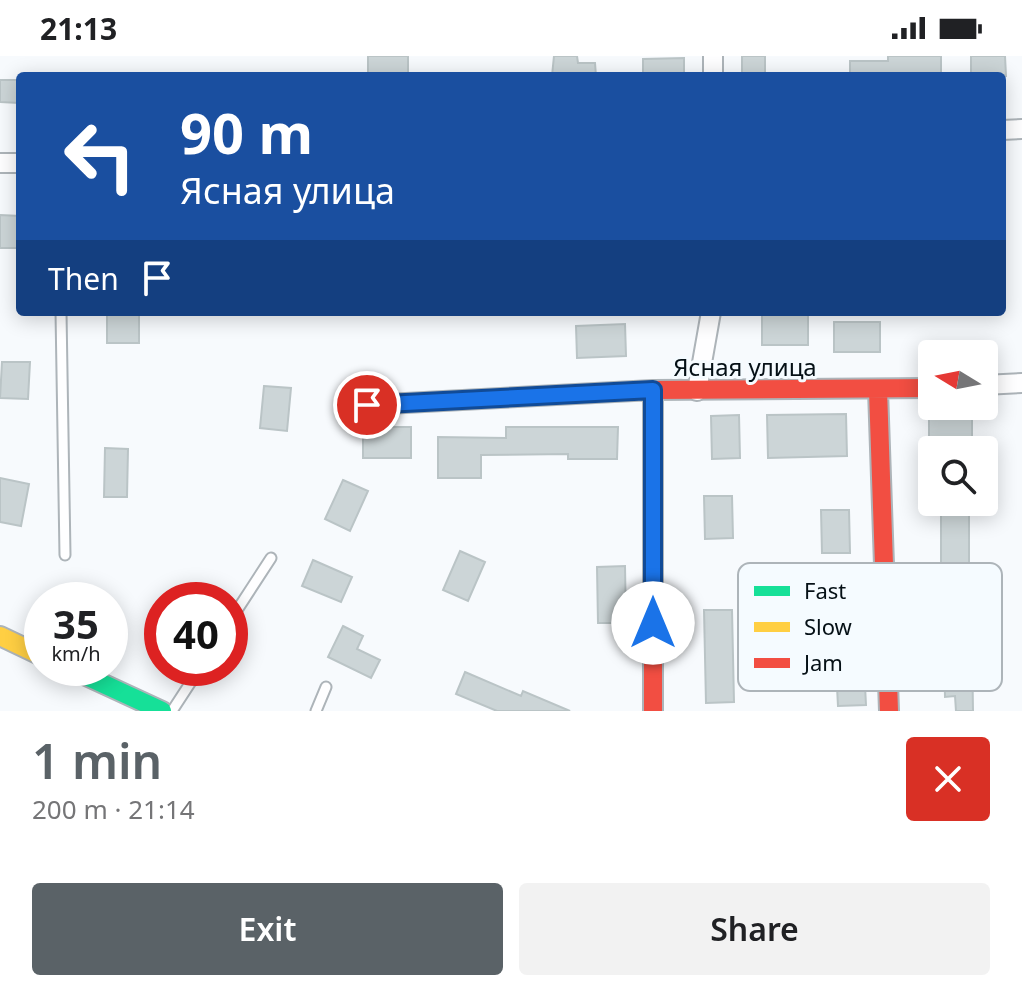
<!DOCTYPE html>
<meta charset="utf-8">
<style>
body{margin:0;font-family:"Noto Sans",sans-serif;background:#f2f2f2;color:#202124;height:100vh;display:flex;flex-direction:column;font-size:30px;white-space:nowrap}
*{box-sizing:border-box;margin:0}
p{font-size:26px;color:#757577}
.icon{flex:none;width:44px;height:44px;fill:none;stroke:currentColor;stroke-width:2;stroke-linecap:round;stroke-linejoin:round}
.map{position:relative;height:655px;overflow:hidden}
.details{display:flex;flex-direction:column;background:#fff;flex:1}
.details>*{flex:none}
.hud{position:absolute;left:16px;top:16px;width:990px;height:244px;border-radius:8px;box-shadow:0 4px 20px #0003;background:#1a4fa0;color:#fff;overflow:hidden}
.needle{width:52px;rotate:280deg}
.buttons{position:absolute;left:918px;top:284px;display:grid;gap:16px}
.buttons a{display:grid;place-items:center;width:80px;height:80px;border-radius:8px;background:#fff;box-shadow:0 4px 20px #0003;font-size:40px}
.speed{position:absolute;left:24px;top:526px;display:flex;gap:16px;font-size:40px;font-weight:700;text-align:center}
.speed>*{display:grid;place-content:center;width:104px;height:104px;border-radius:50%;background:#fff;box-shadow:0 4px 20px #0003;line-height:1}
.speed small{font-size:20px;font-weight:400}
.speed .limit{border:12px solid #d22;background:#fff;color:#111}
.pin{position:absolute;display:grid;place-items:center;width:68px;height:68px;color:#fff;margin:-34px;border:4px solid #fff;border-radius:50%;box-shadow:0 2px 8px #0007}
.me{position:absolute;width:88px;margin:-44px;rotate:0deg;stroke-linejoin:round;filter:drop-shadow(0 0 6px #0008)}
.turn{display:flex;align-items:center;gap:28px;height:168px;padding:0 32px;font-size:36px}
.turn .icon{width:104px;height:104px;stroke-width:2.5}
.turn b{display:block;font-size:56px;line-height:68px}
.then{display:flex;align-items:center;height:76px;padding:0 32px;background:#0003;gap:16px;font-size:30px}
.round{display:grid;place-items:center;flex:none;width:84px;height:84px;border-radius:8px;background:#f2f2f2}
.overview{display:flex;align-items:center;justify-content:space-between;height:136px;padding:0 32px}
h1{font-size:48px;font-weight:600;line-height:60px;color:#5a6267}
.primary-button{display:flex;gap:16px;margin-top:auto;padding:16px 32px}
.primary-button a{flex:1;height:92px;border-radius:8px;background:#5a6267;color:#fff;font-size:32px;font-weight:600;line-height:92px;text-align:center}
.primary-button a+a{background:#f2f2f2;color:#202124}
.status{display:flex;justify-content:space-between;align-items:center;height:56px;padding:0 40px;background:#fff;direction:ltr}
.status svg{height:22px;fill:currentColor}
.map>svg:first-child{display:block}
.building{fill:#ccd5d7;stroke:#bac4c6;stroke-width:2}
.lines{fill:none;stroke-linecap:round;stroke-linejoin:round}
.lane-casing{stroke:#adb4b9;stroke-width:13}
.street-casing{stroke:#adb4b9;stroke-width:22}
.fast-casing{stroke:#adb4b9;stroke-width:22}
.slow-casing{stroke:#adb4b9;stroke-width:22}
.jam-casing{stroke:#adb4b9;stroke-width:22}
.lane{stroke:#fefeff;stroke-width:9}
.street{stroke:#fefeff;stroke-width:18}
.fast{stroke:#16e098;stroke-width:18}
.slow{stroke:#ffcf43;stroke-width:18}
.jam{stroke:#f24e42;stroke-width:18}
.route-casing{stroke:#114b97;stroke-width:20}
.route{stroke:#1a73e8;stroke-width:14}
.labels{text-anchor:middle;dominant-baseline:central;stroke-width:6;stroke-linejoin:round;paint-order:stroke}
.street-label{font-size:24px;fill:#051016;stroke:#f5fbff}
.key{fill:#f5fbff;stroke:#adb4b9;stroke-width:2}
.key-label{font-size:22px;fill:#051016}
</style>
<div class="status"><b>21:13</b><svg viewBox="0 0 49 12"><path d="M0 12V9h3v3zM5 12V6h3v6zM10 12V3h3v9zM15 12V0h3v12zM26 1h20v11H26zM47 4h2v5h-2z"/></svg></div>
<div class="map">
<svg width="1022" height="655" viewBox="0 0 1022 655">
<rect width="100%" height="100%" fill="#f7fafd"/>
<path class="building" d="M 368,0 L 408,0 L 408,20 L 368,20 Z
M 554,0 L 577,0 L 578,7 L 595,7 L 596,20 L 552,20 Z
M 742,0 L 765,0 L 765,20 L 742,20 Z
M 888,0 L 941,0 L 941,20 L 850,20 L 850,5 L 888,5 Z
M 971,0 L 1005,0 L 1006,20 L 971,20 Z
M 684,2 L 684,20 L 643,20 L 643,3 Z
M 0,24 L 20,24 L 19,47 L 0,46 Z
M 0,159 L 20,160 L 20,192 L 0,192 Z
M 107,256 L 139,256 L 139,287 L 107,287 Z
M 762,259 L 808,259 L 808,289 L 762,289 Z
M 834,266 L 880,266 L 880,296 L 834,296 Z
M 625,268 L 626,300 L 577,302 L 576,270 Z
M 2,306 L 30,306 L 28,343 L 0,342 Z
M 264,330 L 291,332 L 287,375 L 260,372 Z
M 846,358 L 847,400 L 768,402 L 767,359 Z
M 739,359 L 740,402 L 712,403 L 711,360 Z
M 929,361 L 972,361 L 972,389 L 929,388 Z
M 363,371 L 411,371 L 411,402 L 363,402 Z
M 506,371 L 618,371 L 617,403 L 568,403 L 568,398 L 481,399 L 481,422 L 438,422 L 438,381 L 506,382 Z
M 105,392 L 128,393 L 127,441 L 104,441 Z
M 0,422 L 29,428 L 21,470 L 0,466 Z
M 343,424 L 368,435 L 350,475 L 325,463 Z
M 704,440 L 732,440 L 733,482 L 705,483 Z
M 941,446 L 969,446 L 969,546 L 974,546 L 975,588 L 972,588 L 973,655 L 956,655 L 955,640 L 945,641 L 944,598 L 947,598 L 946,531 L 941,531 Z
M 821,454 L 849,454 L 850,497 L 822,497 Z
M 460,495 L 485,506 L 468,545 L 443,534 Z
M 313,504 L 352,521 L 341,546 L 302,530 Z
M 625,510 L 626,567 L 598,567 L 597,511 Z
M 861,552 L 866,649 L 838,650 L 833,553 Z
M 704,554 L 732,554 L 734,646 L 706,647 Z
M 343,570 L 363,580 L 357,593 L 380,604 L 371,622 L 328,601 Z
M 465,616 L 521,640 L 523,635 L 570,655 L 497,655 L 456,638 Z"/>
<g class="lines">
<defs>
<path id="lane" d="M 61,256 L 65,499
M 230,565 L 271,502
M 172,655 L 200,612
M 316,655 L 326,631"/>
<path id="street" d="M 713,20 L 713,0
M 1002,74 L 1022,73
M 0,107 L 20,107
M 984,329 L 1022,327
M 697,335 L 711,256"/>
<path id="fast" d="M 69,612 L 162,655"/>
<path id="slow" d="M 0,580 L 42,600"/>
<path id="jam" d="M 653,334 L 653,655
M 878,334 L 889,655
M 367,349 L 653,334 L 932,332"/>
</defs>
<use href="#lane" class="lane-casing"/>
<use href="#street" class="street-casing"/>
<use href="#fast" class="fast-casing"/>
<use href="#slow" class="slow-casing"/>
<use href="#jam" class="jam-casing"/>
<use href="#lane" class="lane"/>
<use href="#street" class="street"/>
<use href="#fast" class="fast"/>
<use href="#slow" class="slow"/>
<use href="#jam" class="jam"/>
</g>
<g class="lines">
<defs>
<path id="route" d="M 367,349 L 653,334 L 653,567"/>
</defs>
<use href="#route" class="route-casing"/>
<use href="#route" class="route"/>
</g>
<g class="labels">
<g class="street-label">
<text x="745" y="310">Ясная улица</text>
</g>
</g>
<rect x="738" y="507" width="264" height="128" rx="12" class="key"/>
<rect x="754" y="530" width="36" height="10" fill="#16e098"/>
<rect x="754" y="566" width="36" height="10" fill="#ffcf43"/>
<rect x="754" y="602" width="36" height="10" fill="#f24e42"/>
<g class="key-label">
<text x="804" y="543">Fast</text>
<text x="804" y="579">Slow</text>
<text x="804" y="615">Jam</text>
</g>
</svg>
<div class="buttons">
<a><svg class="needle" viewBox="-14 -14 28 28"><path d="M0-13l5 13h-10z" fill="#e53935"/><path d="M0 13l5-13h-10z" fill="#757577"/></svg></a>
<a><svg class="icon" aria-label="search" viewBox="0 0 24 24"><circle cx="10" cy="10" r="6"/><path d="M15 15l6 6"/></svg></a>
</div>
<div class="speed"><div>35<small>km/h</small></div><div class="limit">40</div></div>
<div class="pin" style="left:367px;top:349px;background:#d93025"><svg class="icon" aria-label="arrive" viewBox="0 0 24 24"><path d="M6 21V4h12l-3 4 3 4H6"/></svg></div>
<svg class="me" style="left:653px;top:567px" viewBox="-20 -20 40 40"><circle r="19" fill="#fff"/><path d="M0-13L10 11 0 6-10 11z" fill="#1a73e8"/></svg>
<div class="hud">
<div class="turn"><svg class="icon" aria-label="left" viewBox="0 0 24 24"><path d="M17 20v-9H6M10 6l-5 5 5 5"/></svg><div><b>90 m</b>Ясная улица</div></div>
<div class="then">Then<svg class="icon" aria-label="arrive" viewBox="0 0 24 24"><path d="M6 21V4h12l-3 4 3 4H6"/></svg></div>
</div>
</div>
<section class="details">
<div class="overview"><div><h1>1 min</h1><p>200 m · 21:14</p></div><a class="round" style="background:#d93025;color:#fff"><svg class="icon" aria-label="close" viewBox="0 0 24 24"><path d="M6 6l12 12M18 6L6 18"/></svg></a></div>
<div class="primary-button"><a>Exit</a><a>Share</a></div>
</section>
